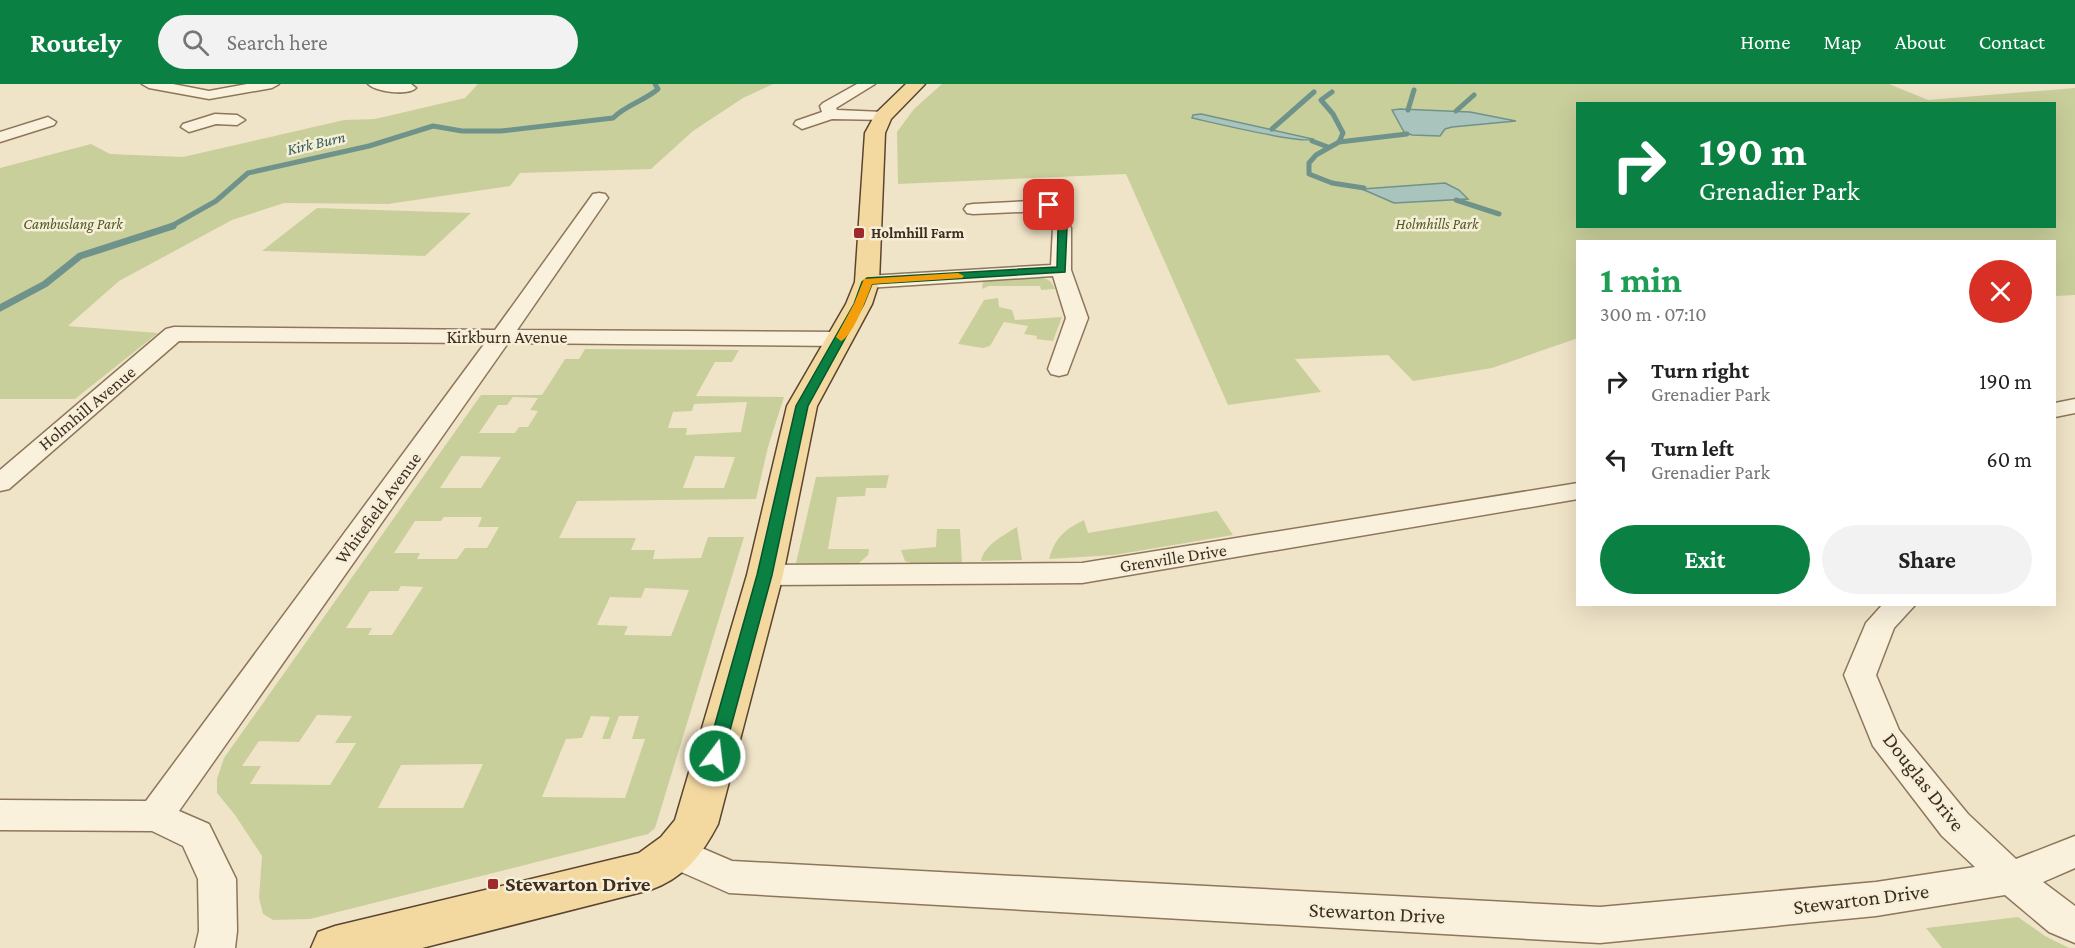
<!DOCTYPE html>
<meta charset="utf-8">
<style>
body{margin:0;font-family:"Crimson Pro",serif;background:#f2f2f2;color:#222;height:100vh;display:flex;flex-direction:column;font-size:22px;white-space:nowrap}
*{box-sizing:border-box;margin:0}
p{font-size:20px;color:#767676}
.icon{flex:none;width:33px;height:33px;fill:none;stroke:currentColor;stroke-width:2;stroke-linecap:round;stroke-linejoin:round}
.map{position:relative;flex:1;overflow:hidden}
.details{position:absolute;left:1576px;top:156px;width:480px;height:366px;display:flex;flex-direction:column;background:#fff;border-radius:0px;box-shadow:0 6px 24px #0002}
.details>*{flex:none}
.top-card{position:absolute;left:1576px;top:18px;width:480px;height:126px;border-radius:0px;box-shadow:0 6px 24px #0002;background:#0b8043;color:#fff;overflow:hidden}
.pin{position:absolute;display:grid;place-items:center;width:51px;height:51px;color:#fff;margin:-26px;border-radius:12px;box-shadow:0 3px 9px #0006}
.me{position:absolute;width:66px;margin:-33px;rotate:15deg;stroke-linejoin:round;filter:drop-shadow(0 0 4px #0008)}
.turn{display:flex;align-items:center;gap:21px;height:126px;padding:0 24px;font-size:27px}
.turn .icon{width:78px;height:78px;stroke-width:2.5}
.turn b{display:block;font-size:42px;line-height:51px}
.round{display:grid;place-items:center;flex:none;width:63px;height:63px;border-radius:32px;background:#f2f2f2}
.summary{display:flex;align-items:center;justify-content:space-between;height:102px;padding:0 24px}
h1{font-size:36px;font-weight:700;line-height:45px;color:#1e9e55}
.primary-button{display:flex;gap:12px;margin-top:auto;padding:12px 24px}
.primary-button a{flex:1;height:69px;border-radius:36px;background:#0b8043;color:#fff;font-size:24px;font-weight:700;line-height:69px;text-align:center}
.primary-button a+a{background:#f2f2f2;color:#222}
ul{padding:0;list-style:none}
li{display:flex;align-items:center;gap:18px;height:78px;padding:0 24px}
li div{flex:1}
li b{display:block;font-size:22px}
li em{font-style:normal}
header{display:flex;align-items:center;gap:36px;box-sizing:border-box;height:84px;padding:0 30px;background:#0b8043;color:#fff}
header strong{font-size:28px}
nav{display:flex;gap:33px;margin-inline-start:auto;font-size:21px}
.search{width:420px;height:54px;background:#f2f2f2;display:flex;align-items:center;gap:15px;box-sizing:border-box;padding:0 21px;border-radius:33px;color:#767676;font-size:22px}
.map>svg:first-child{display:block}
.green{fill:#c9cf9b;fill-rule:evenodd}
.water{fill:#a9c4bc;stroke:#6f938a;stroke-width:1.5}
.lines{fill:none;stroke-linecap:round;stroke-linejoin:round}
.stream-far1{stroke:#6f938a;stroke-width:5}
.stream{stroke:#6f938a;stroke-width:7}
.minor-casing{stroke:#8d765c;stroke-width:3}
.major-casing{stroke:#5b4430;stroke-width:3}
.minor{fill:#faf1dc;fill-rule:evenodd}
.major{fill:#f3d9a0;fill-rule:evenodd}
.route{fill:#0b8043;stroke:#07532c;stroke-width:1.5}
.slow{fill:#f59e0b}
.poi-dot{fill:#9e2a2b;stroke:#f7eed8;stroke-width:2}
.labels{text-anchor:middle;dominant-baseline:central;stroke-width:5;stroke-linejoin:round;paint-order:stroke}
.far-park-label{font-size:15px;font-style:italic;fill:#4d5a26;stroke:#f7eed8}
.far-poi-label{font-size:15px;font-weight:bold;fill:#3d2e20;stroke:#f7eed8;text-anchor:start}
.far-water-label{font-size:16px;font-style:italic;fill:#2f5d5a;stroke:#f7eed8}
.street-label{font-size:18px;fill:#3d2e20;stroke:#f7eed8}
.near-street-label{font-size:21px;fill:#3d2e20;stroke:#f7eed8}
.near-poi-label{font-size:21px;font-weight:bold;fill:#3d2e20;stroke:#f7eed8;text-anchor:start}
</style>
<header>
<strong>Routely</strong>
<div class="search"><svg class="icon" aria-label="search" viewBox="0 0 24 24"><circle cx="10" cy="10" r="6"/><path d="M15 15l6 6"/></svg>Search here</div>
<nav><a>Home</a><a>Map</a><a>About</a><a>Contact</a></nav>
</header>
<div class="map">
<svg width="2075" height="864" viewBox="0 0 2075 864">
<rect width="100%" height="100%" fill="#f0e4c8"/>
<path class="green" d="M 478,0 L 773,0 L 743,14 L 693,47 L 651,85 L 520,89 L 510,102 L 388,120 L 284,119 L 232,136 L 119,197 L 68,242 L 158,249 L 75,315 L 0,315 L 0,84 L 91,60 L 110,70 L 183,73 L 344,36 L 375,35 L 465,14 Z
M 942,0 L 1889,0 L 1928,16 L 2075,4 L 2075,211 L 2055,212 L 2055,158 L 1578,158 L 1578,254 L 1492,284 L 1413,297 L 1388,271 L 1295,275 L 1321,308 L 1228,321 L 1126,90 L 898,100 L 897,48 L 914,25 ZM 1578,20 L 2055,20 L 2055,142 L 1578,142 Z
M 317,124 L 471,129 L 425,172 L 262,167 Z
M 1038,194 C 1048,194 1051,196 1055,205 L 1041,206 L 1040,202 L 989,202 L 982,205 L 983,197 Z
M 998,214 L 999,223 L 1012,226 L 1015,236 L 1062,233 L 1053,257 L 1036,255 L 1037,252 L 1024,250 L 1028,242 L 1004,238 L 990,262 L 983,264 L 958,260 L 984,216 Z
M 585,265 L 739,266 L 732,278 L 715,278 L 696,312 L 784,313 L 768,363 L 756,415 L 577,417 L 559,454 L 636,454 L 631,466 L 655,466 L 653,475 L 701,474 L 708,453 L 744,453 L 655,744 L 648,750 L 310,835 L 273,836 L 263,830 L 259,814 L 262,772 L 235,731 L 217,709 L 217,695 L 224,674 L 481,311 L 542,311 L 565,275 L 579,275 ZM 513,313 L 538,314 L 530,326 L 538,327 L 528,343 L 519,343 L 515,349 L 479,349 L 498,321 L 507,321 ZM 747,318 L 741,348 L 686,351 L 687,344 L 668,344 L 673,328 L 692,327 L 694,320 ZM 461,372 L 500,373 L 501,373 L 481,404 L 440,404 ZM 695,372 L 735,373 L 724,404 L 683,404 ZM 444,433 L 482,433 L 478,443 L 499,443 L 487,464 L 465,464 L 457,475 L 417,475 L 420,469 L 394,469 L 415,437 L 441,437 ZM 401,502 L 423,503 L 392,551 L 368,551 L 372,544 L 346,544 L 370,507 L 398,507 ZM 645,504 L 689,506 L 671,552 L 624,551 L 628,542 L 597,541 L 610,513 L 641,514 ZM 317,631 L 352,632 L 335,659 L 356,659 L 330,701 L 250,700 L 261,682 L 242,682 L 259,657 L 299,658 ZM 619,632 L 639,632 L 632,655 L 645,655 L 625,714 L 542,713 L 566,655 L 582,654 L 591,632 L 610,633 L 602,655 L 610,655 ZM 483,680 L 463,724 L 378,724 L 401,681 Z
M 889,391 L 886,404 L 866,404 L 865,412 L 837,413 L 828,465 L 869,465 L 868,471 L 859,479 L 796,479 L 816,393 Z
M 1217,427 L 1233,451 L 1114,471 L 1049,475 C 1055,454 1065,445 1084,436 L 1088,449 Z
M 1017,443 L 1022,476 L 981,477 C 984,461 1004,451 1017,443 Z
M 937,445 L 960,445 L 962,479 L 911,479 L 905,477 L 901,466 L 936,463 Z
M 2018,833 L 2045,852 L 2069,864 L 1942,864 L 1926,844 Z"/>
<path class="water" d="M 1400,25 L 1470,28 L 1516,37 L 1452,43 L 1445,45 L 1440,52 L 1412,51 L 1404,48 L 1392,26 Z
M 1201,30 L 1313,55 C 1304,61 1210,38 1192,34 L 1193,31 Z
M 1445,99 L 1459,106 L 1468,115 L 1394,119 L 1362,105 Z"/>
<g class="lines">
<path class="stream-far1" d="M 1332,8 L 1321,16 L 1333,30 L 1343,49 L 1339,58
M 1408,26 L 1414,6
M 1456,27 L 1474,11
M 1272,45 L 1314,8
M 1312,57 L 1328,63
M 1364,104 L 1332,99 L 1309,90 L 1309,79 L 1316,71 L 1339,58 L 1407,50
M 1456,116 L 1499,130
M 168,144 L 216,117 L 248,89 L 369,62 L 433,42 L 462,47 L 501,47 L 613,34 C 626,21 644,17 658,5 L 655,0"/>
<path class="stream" d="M 0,224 L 45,200 L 80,172 L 173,142"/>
<defs>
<path id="minor" d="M 142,0 L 173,0 L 209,7 L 247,0 L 279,0 L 272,4 L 209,15 L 149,4 Z
M 368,0 L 411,0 L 416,4 C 408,12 376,8 368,0 Z
M 857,0 L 875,0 L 836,24 L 837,26 L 883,28 L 891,33 L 888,36 L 832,35 L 802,45 L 794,40 L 796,37 L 822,28 L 820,22 L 823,19 Z
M 215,30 L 237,31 L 245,36 L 237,41 L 216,40 L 189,48 L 181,43 L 183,40 Z
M 48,33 L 56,38 L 54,41 L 0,58 L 0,48 Z
M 599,109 L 605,110 L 608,114 L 517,246 L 841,248 L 849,250 L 852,255 L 849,260 L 841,262 L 508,259 L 179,727 L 209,740 L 236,795 L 237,847 L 235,864 L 195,864 L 199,847 L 198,795 L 183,762 L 152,747 L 0,746 L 0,716 L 146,717 L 485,259 L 179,257 L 9,405 L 0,407 L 0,386 L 166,245 L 174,243 L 495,246 L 593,110 Z
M 1049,116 L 1055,117 L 1071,144 L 1071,186 L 1088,234 L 1067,290 L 1059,292 L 1051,290 L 1048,285 L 1066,234 L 1053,192 L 867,204 L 860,202 L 857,198 L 860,194 L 867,192 L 1051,181 L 1053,144 L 1043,127 L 973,130 L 967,129 L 964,125 L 967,121 L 973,120 Z
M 2075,315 L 2075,329 L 2055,333 L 2055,319 Z
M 1578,399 L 1578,415 L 1082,499 L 765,501 L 755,498 L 751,491 L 755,484 L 765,481 L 1082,479 Z
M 1883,520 L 1916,520 L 1894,544 L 1876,591 L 1899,646 L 1968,730 L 2016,775 L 2075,752 L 2075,784 L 2043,798 L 2075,822 L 2075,859 L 2049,848 L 2005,811 L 1876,832 L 1600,859 L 729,809 L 663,780 L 658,769 L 663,758 L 676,753 L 732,777 L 1600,823 L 1876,798 L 1975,783 L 1942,752 L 1873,662 L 1844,591 L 1866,539 Z"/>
<path id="major" d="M 906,0 L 925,0 L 891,35 L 885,49 L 879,198 L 872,220 L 817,322 L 783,491 L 718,740 C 702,771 684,794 650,806 L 422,864 L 311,864 L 318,848 L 335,842 L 639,769 L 661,753 L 675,736 L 747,491 L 787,322 L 846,220 L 855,198 L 865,49 L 876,29 Z"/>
</defs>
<use href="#minor" class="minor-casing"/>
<use href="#major" class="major-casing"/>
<use href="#minor" class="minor"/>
<use href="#major" class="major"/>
</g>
<path class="route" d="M 1049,118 L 1052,119 L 1067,144 L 1065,188 L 872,200 L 864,220 L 808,322 L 772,491 L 723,672 L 721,677 L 715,679 L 709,677 L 706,672 L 757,491 L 796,322 L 854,220 L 862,198 L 867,194 L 1057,183 L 1058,144 L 1045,121 Z"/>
<path class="slow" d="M 958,189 L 964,192 L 962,194 L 872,200 C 867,213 853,252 841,257 L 836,253 L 854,220 L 864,195 Z"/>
<g class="poi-dot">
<rect x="853" y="143" width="12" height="12" rx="3"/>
<rect x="487" y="794" width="12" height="12" rx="3"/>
</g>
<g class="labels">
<g class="far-park-label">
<text x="73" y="140">Cambuslang Park</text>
<text x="1437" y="140">Holmhills Park</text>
</g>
<g class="far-poi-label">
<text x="871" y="149">Holmhill Farm</text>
</g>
<g class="far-water-label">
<text transform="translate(316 59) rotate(-13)">Kirk Burn</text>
</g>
<g class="street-label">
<text x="507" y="253">Kirkburn Avenue</text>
<text transform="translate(87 324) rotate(-40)">Holmhill Avenue</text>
<text transform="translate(378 424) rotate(-54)">Whitefield Avenue</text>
<text transform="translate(1173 474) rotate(-9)">Grenville Drive</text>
</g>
<g class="near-street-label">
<text transform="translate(1924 698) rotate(52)">Douglas Drive</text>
<text transform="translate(1861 815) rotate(-7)">Stewarton Drive</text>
<text transform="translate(1377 829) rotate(3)">Stewarton Drive</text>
</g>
<g class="near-poi-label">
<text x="505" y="800">Stewarton Drive</text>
</g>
</g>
</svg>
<div class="pin" style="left:1049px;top:121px;background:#d93025"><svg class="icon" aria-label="arrive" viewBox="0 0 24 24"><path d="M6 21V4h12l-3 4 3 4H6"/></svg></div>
<svg class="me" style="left:715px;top:672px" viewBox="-20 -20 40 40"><circle r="17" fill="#0b8043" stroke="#fff" stroke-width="3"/><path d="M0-11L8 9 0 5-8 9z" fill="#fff"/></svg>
<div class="top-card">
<div class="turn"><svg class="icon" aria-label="right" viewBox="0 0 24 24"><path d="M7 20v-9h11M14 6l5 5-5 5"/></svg><div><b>190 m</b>Grenadier Park</div></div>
</div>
<section class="details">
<div class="summary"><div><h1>1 min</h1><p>300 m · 07:10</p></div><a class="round" style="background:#d93025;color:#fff"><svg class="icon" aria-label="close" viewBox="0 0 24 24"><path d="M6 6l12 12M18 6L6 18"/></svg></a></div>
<ul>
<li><svg class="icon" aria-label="right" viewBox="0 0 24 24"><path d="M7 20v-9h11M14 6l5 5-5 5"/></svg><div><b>Turn right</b><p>Grenadier Park</p></div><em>190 m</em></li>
<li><svg class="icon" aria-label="left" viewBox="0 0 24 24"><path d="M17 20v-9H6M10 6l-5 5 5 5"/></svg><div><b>Turn left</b><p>Grenadier Park</p></div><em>60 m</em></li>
</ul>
<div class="primary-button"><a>Exit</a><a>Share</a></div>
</section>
</div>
